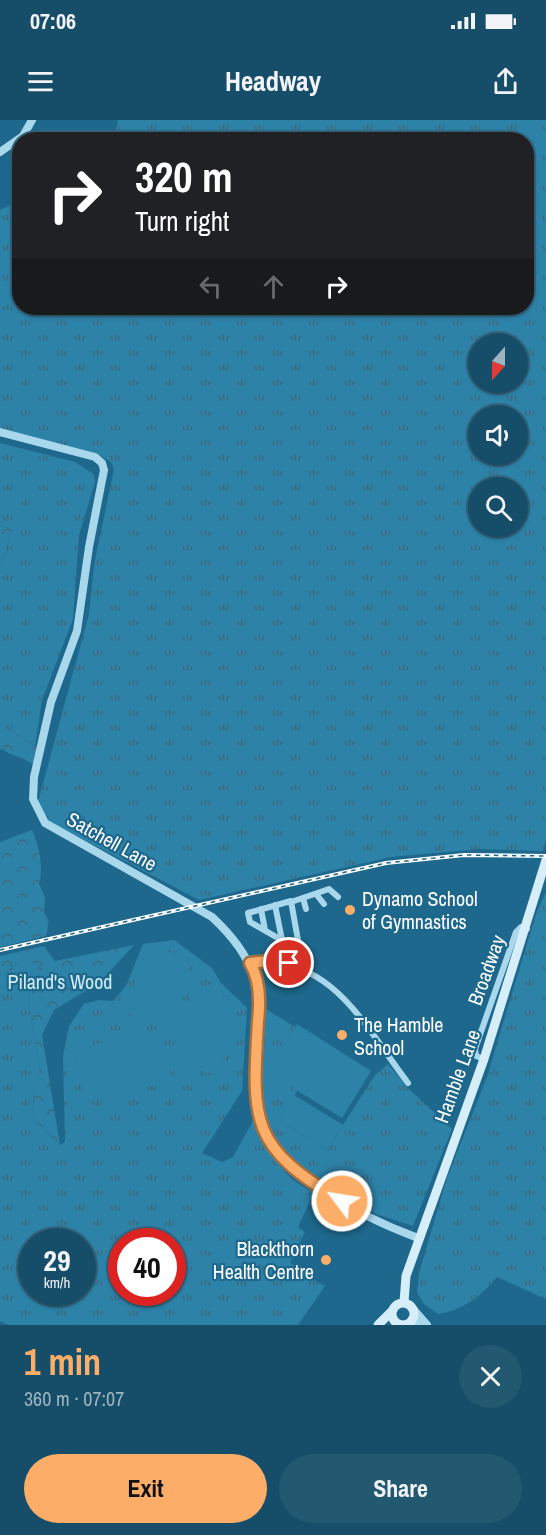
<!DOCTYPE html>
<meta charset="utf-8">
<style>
body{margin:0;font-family:"Archivo Narrow",sans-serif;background:#235871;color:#f1f3f6;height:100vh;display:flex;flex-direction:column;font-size:22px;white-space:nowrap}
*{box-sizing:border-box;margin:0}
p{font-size:20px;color:#9eb4c0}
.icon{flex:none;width:33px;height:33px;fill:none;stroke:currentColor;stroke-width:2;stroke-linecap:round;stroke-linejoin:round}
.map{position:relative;height:1205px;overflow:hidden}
.drawer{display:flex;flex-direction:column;background:#164e69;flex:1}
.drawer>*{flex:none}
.guide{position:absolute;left:12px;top:12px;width:522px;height:183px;border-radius:24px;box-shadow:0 2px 4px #0004,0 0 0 2px #35657d;background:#202124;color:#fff;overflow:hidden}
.needle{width:39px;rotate:201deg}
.buttons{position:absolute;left:468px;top:213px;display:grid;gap:12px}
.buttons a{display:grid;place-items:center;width:60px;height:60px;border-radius:50%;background:#164e69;box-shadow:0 2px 4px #0004,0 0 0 2px #35657d;font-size:30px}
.speed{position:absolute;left:18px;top:1108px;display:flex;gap:12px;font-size:30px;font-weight:700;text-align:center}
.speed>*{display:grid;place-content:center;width:78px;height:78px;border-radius:50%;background:#164e69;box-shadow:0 2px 4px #0004,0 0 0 2px #35657d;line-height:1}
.speed small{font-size:15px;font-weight:400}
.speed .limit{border:9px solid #d22;background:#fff;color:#111}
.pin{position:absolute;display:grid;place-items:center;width:51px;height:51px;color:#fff;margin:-26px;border:3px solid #fff;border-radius:50%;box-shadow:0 2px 6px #0007}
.me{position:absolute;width:66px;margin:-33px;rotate:301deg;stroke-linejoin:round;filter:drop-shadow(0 0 4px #0008)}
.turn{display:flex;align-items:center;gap:21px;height:126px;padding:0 24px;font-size:27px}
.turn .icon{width:78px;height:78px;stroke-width:2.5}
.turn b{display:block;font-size:42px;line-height:51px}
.lanes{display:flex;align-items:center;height:57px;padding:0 24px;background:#0003;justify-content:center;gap:30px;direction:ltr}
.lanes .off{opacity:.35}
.round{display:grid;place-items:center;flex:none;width:63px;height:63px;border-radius:32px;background:#235871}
.headline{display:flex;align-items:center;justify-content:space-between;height:102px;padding:0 24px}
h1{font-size:36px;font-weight:700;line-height:45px;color:#fcad67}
.primary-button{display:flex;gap:12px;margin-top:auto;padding:12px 24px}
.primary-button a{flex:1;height:69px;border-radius:36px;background:#fcad67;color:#111;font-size:24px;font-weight:700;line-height:69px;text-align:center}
.primary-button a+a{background:#235871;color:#f1f3f6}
.status{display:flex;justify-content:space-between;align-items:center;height:42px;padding:0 30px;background:#164e69;direction:ltr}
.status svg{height:16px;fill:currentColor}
header{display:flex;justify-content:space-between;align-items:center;height:78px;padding:0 24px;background:#164e69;font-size:27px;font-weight:700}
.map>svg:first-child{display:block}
.grass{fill:url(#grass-tufts);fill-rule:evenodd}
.forest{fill:url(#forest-crowns)}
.pitch{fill:#2d82a8}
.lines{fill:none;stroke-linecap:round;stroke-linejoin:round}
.minor{stroke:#a9d8ed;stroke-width:6}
.tertiary{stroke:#a9d8ed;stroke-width:8}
.secondary{stroke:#d5eef9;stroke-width:9}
.rail-casing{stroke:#fff;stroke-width:4}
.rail{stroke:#1d688c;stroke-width:1.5;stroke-dasharray:4.5;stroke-linecap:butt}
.route-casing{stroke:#a47043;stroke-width:15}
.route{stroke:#fcad67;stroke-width:10}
.poi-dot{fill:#fcad67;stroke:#1d688c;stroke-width:2}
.labels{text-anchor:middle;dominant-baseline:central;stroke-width:4.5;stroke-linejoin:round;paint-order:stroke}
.street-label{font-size:20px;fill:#fff;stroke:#1d688c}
.poi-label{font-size:20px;fill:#fff;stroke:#1d688c;text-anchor:start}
.park-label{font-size:20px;fill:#cfecf9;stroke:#1d688c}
</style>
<div class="status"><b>07:06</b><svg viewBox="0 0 49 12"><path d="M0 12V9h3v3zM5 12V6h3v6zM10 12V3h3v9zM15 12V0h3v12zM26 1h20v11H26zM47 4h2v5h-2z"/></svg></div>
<header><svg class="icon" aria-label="menu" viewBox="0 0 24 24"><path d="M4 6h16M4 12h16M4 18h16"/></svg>Headway<svg class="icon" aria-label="share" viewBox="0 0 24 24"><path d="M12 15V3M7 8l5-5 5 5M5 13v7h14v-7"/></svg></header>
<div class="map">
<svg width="546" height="1205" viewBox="0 0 546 1205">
<defs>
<pattern id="grass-tufts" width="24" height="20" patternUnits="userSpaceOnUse" patternTransform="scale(1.5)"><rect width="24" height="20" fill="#2d82a8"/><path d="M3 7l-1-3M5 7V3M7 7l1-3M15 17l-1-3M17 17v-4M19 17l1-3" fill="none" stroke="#3b6a7f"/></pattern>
<pattern id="forest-crowns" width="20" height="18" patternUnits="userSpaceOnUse" patternTransform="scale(1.5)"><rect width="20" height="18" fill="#2d82a8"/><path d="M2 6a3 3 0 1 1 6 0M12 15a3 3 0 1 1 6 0" fill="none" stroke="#3b6a7f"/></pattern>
</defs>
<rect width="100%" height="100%" fill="#1d688c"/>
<path class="grass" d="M 118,0 L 546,0 L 546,720 L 543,731 L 480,729 L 391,737 L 199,780 L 46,700 L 38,682 L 89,494 L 94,445 L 114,349 L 111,342 L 101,336 L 35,321 L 0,309 L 0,90 L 19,81 L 20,188 L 526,188 L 526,20 L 114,19 ZM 478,224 L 518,224 L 518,262 L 478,262 ZM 478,296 L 518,296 L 518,334 L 478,334 ZM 478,368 L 518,368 L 518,406 L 478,406 Z
M 0,323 L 75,342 L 94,354 L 95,362 L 79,415 L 73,499 L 42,580 L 35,626 L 0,604 L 0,450 L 12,409 L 0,406 Z
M 546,772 L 546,1179 L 497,1157 C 480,1177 465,1189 438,1194 L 424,1184 L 417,1172 L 419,1153 L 447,1058 L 487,957 L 536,794 Z
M 174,820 L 212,848 L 221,863 L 247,888 L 242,971 L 202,1033 L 222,1042 L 233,1037 L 253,1001 C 267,1028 284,1061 314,1072 L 298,1107 L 305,1112 L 290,1142 L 300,1152 L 325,1166 L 298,1205 L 8,1205 L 0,1201 L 0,854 L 27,839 L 42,848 L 28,877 L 40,952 L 33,967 L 34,999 L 60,1025 L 65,1022 L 63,936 L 69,906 L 84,884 L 99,880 L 113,881 L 126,866 L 143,824 ZM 32,1122 L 82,1122 L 82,1173 L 32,1173 ZM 122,1122 L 172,1122 L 172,1173 L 122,1173 Z
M 266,889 L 295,907 L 268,952 L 298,970 L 279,1000 L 327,1030 L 375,955 L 388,944 L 408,968 L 452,1009 L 413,1106 L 376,1094 L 315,1057 L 283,1031 L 261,992 Z"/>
<path class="forest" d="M 0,406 L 12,409 L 0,450 Z
M 0,604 L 41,630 L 36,645 L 0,629 Z
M 32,710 C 39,726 44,747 39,764 L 45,777 L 44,792 L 49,802 L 46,816 L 0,827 L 0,722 Z
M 134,825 L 100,862 L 54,890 L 42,915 L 60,1025 L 34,999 L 33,967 L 40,952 L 28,877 L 42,848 L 27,839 L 0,854 L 0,836 L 44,826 L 55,841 Z"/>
<path class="pitch" d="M 146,825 L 193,839 L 173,907 L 126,893 Z
M 193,867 L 240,880 L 219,956 L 172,943 Z
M 297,904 L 371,951 L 342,998 L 267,952 Z
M 160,909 L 172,961 L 86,982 L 73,930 Z
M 294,975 L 343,1005 L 327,1030 L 279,1000 Z"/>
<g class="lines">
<path class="minor" d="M 316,774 L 324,784
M 303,778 L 306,789
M 291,782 L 329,769 L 338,777
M 275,785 L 282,820
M 261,789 L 265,810
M 250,843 C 332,834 365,907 408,963
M 289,843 L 299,826 L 291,781 L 248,793 L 250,802 L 297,829
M 484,939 L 476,936 L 475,929 L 516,812 L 521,807 L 527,809"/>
<path class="tertiary" d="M 0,32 L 23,16 L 32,0
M 0,312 L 95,337 L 102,343 L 104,350 L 89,427 L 77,511 L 51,582 L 34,657 L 33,679 L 45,703 L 212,797 C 270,851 257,880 256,951 C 256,967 254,982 258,997 C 273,1054 367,1099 418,1118
M 413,1189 L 427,1205
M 411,1201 L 422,1205"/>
<path class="secondary" d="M 404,1182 L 406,1156 L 484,939 L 546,740
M392 1194a11 11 0 1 1 22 0a11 11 0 1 1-22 0Z
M 378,1205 L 393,1190"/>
<defs>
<path id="rail" d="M 0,830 L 386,743 L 464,735 L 546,736"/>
</defs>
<use href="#rail" class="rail-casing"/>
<use href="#rail" class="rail"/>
</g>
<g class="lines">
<defs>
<path id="route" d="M 289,843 L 268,841 L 250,843 C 260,859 260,883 258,901 C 252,1002 250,1027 342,1081"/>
</defs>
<use href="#route" class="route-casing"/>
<use href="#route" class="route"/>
</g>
<g class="poi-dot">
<circle cx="350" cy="790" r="6"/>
<circle cx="342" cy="915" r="6"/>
<circle cx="326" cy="1140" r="6"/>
</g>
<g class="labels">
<g class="street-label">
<text transform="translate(112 721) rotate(29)">Satchell Lane</text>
<text transform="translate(486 850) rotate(-70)">Broadway</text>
<text transform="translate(457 956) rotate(-70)">Hamble Lane</text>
</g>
<g class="poi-label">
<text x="362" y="778">Dynamo School<tspan x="362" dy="23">of Gymnastics</tspan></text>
<text x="354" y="904">The Hamble<tspan x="354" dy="23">School</tspan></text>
<text x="314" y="1128" text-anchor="end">Blackthorn<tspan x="314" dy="23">Health Centre</tspan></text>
</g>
<g class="park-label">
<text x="60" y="861">Piland's Wood</text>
</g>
</g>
</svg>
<div class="buttons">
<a><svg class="needle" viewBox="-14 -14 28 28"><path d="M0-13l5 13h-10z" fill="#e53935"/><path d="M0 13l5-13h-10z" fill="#9eb4c0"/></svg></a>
<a><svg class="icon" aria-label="sound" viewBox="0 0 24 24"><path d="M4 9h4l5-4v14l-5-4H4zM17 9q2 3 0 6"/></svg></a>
<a><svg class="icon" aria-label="search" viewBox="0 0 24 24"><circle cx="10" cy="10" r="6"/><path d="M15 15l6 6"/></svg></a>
</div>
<div class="speed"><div>29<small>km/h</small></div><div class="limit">40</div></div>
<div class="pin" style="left:289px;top:843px;background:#d93025"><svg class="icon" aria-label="arrive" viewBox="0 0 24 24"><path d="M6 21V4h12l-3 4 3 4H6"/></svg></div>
<svg class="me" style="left:342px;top:1081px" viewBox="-20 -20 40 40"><circle r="17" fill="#fcad67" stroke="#fff" stroke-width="3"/><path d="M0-11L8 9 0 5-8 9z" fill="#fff"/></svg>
<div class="guide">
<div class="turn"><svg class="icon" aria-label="right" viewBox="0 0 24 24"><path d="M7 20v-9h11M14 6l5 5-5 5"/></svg><div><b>320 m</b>Turn right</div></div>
<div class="lanes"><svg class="icon off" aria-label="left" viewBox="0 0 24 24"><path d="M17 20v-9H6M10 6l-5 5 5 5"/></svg><svg class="icon off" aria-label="ahead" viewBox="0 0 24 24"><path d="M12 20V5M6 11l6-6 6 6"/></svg><svg class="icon" aria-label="right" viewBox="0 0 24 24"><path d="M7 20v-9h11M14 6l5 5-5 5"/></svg></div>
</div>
</div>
<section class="drawer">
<div class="headline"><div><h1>1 min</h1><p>360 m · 07:07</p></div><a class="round"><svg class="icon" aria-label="close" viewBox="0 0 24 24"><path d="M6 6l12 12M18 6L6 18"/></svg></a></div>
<div class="primary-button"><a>Exit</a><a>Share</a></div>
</section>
